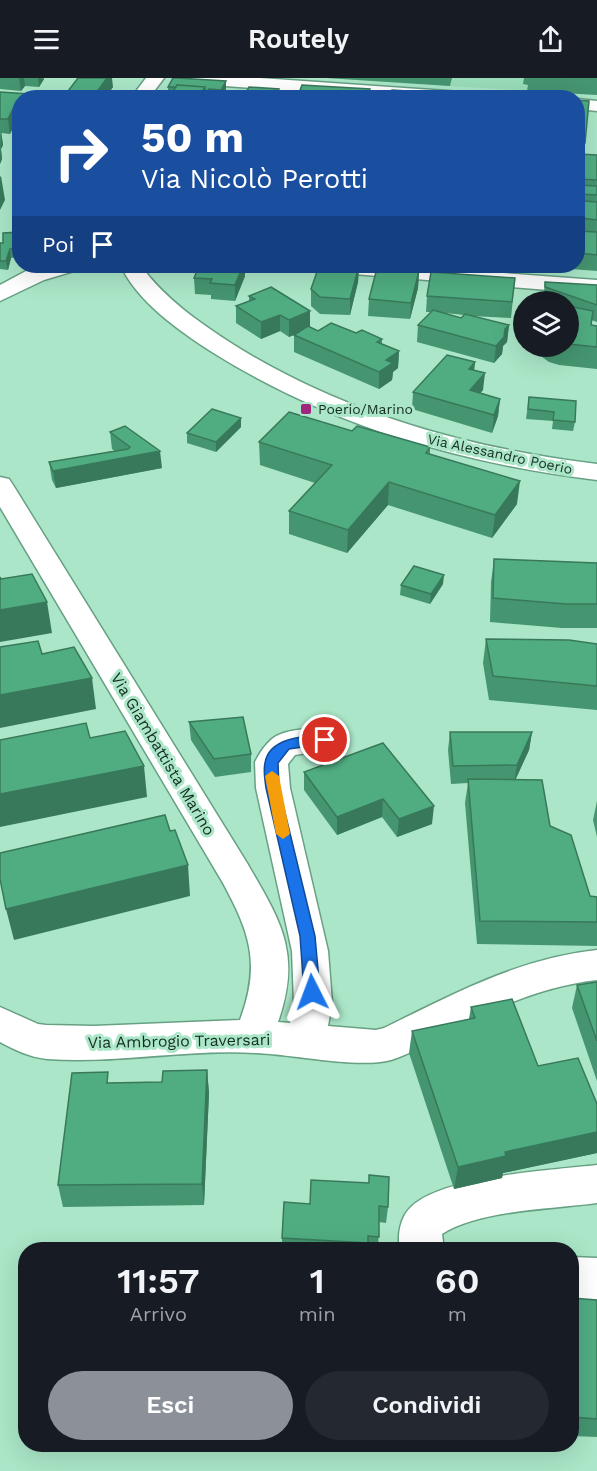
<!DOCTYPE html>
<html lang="it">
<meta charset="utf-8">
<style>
body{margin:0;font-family:"Work Sans",sans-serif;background:#242831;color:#f1f3f6;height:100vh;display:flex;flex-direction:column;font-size:22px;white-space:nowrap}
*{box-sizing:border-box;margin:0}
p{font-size:20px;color:#9ea1a6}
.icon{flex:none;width:33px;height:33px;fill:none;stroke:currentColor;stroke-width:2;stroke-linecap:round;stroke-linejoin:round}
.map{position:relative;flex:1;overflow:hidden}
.details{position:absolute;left:18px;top:1164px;width:561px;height:210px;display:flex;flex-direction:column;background:#171b24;border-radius:24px;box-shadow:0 6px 24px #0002}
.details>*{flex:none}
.top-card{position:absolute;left:12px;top:12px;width:573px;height:183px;border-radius:24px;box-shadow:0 6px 24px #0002;background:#1a4fa0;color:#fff;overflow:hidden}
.fabs{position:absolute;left:513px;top:213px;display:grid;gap:12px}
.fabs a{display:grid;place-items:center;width:66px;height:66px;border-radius:50%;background:#171b24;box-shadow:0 6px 24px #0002;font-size:30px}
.pin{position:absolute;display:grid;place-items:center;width:51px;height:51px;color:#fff;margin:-26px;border:3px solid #fff;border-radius:50%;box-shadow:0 2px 6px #0007}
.me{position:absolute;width:66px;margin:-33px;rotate:357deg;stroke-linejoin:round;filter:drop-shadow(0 0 4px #0008)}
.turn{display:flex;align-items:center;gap:21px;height:126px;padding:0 30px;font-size:27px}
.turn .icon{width:78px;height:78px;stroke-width:2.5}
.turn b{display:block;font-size:42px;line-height:51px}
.then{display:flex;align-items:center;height:57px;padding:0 30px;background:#0003;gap:12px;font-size:22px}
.eta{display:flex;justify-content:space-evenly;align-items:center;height:102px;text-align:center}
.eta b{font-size:36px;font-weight:600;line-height:42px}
.action{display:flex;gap:12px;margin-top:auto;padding:12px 30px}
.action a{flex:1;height:69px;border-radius:36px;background:#8c9099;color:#fff;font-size:24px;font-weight:600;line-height:69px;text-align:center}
.action a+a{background:#242831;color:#f1f3f6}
header{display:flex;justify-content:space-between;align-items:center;height:78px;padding:0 30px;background:#171b24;font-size:27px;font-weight:600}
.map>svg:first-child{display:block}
.built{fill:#99ddba}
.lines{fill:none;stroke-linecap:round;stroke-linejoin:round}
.minor-casing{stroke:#67a083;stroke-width:3}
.minor{fill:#fff;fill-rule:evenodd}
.wall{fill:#459570;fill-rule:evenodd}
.shaded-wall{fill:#38795b}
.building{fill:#50ad82;stroke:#38795b;stroke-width:1.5}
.route{fill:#1a73e8;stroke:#114b97;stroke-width:1.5}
.slow{fill:#f59e0b}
.poi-dot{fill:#9f267e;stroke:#aae6c7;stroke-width:2}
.labels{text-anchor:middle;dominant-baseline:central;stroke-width:6;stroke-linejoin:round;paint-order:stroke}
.far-poi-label{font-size:14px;fill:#152d21;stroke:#aae6c7;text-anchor:start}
.far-street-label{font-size:14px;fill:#152d21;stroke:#aae6c7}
.street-label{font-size:16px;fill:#152d21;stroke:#aae6c7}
</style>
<header><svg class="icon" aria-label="menu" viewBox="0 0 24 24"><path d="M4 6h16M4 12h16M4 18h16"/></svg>Routely<svg class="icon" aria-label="share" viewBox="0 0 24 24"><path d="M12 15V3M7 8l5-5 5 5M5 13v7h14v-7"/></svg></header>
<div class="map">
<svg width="597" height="1393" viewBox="0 0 597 1393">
<rect width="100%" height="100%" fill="#aae6c7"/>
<path class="built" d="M 326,0 L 597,0 L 597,17 L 450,8 Z"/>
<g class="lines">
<defs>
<path id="minor" d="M 146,0 L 164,0 L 149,20 L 131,20 Z
M 174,0 L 260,0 L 476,15 L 485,20 L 391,20 L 183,5 L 177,4 Z
M 578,21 L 597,23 L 597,33 L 578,31 Z
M 45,188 L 77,188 L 74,193 L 44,202 L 0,223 L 0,207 L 28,192 Z
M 121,188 L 141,188 C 165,221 200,245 234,267 C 345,336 468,370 597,386 L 597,402 C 460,385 330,348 212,274 C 178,252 138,224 121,188 Z
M 318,188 L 406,188 L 597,202 L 597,216 L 329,194 L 321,193 Z
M 0,399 L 9,401 L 13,407 L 247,785 C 281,844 302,875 278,944 L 290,945 L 294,925 L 292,873 L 256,710 L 255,684 C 259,676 265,667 272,661 C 285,650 321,649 336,654 L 341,662 L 336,670 L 295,677 L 288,686 L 290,710 L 328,873 L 332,925 L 328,948 L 376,952 L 384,950 C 453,916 520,880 597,872 L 597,902 C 545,908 502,927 456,950 C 435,961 414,975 391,982 C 358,991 292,976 255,975 C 186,971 116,986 47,981 C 29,979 15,972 0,964 L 0,929 L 38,946 L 46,947 L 94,948 L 240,942 C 261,886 250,855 223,805 L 0,429 Z
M 597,1087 L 597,1125 C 553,1131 479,1132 442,1156 L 444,1172 L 400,1172 C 397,1158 400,1139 411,1129 C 443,1098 552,1092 597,1087 Z
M 572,1179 L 597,1180 L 597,1222 L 572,1221 Z"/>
</defs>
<use href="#minor" class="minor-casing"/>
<use href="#minor" class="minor"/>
</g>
<path class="wall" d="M 0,0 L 44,0 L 44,1 L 39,9 L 25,8 L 21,13 L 0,11 Z
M 326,0 L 452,0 L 450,8 Z
M 524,0 L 597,0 L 597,17 L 527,13 L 528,7 L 523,6 Z
M 226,3 L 226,11 L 222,20 L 168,16 L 168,9 Z
M 113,9 L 105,20 L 69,20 L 68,13 Z
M 0,14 L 29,16 L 30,20 L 20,20 L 20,46 L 15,46 L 10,56 L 1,55 L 3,67 L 1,71 L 2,81 L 0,86 Z
M 578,22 L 585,65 L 584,76 L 597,77 L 597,193 L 545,189 L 546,188 L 578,188 L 578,153 L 580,153 L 583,132 L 578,131 Z
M 20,154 L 20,179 L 11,180 L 8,192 L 0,191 L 0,165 L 3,165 Z
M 199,188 L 245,188 L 245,198 L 235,223 L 211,221 L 211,217 L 195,216 L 194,200 Z
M 359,188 L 358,204 L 350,237 L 320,236 L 311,228 L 311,211 Z
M 419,193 L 418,210 L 410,241 L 368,238 L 369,221 Z
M 515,200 L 511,240 L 472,238 L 509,247 L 507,264 L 503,268 L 502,276 L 494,285 L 417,264 L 418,247 L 431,234 L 426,234 L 427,218 ZM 445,235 L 464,237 L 461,240 Z
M 545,204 L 597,207 L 597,244 L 591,242 L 591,247 L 597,248 L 597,291 L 559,287 L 549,284 L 538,276 L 539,268 L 568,268 L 568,224 L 543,224 Z
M 249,218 L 318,253 L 356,255 L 382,261 L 382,266 L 399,273 L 398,290 L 393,294 L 392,302 L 379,311 L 294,274 L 294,257 L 297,255 L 289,259 L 280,253 L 261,261 L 236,245 L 236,228 L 249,223 Z
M 475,284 L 474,292 L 483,312 L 480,315 L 500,321 L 498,338 L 492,355 L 412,331 L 413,314 Z
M 529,319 L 575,344 L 573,353 L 552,351 L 553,343 L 526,341 Z
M 241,340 L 241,349 L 216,374 L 187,365 L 187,355 Z
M 352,353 L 430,369 L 430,376 L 517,426 L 492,460 L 388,427 L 347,475 L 289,456 L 289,433 L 315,405 L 260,387 L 259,364 Z
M 110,354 L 162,390 L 56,410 L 52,402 L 49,384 L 115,373 L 112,371 Z
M 494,481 L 597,485 L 597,550 L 562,550 L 490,544 L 491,504 Z
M 443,506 L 430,526 L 400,517 L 401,507 Z
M 486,561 L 597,566 L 597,632 L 489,622 L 483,585 Z
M 189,644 L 251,676 L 251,694 L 215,699 L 191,662 Z
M 450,654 L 532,654 L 529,672 L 515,702 L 550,748 L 590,818 L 597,819 L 597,868 L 477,866 L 465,725 L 468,705 L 451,706 L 448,672 Z
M 383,665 L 432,746 L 397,759 L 382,739 L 337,757 L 304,712 L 304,694 Z
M 597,723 L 597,759 L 593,742 Z
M 597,904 L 597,1003 L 572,930 L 577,907 Z
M 471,929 L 538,988 L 597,1026 L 597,1075 L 503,1095 L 502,1100 L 454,1111 L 409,975 L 412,953 L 469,941 Z
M 207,992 L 209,1015 L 204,1127 L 63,1129 L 58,1107 L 110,1005 L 162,1004 Z
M 369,1097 L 388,1129 L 386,1145 L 379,1144 L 378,1172 L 282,1172 L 282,1160 L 310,1126 L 369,1105 Z
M 572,1220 L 597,1222 L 597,1359 L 572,1358 Z"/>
<path class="shaded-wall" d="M 19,0 L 24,0 L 25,8 L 21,13 Z
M 38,0 L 44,1 L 39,9 Z
M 107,0 L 112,0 L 113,9 L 105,20 L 96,20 L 96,15 Z
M 226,3 L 226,11 L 221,20 L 221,12 Z
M 205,9 L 209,11 L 210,19 L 198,20 Z
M 279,11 L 278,20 L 274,20 Z
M 13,31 L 15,46 L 10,56 L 8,41 Z
M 1,52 L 3,67 L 1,71 L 2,81 L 0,86 Z
M 1,98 L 5,122 L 0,132 L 0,99 Z
M 10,171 L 11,180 L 8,192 L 6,183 Z
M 243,188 L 245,188 L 245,198 L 235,223 L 235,207 Z
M 359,188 L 358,204 L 350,237 L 350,221 Z
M 419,193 L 418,210 L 410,241 L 411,225 Z
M 310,233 L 310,250 L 289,259 L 289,242 Z
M 280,237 L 280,253 L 261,261 L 261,244 Z
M 509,247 L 507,264 L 503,268 L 502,276 L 494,285 L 496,268 L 505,251 Z
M 399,273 L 398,290 L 393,294 L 392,302 L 379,311 L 379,294 L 386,282 Z
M 475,284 L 473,301 L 469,291 Z
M 485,295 L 483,312 L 468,329 L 470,312 Z
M 500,321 L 498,338 L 492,355 L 494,337 Z
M 241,340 L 241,349 L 216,374 L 216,364 Z
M 160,373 L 162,390 L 56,410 L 53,393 Z
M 520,403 L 517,426 L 492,460 L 495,437 Z
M 389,404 L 388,427 L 347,475 L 348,452 Z
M 444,497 L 443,506 L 430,526 L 431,516 Z
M 47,524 L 52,555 L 0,564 L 0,532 Z
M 92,600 L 96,631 L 0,650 L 0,617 Z
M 532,654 L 529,672 L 514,705 L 517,687 Z
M 144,688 L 147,719 L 0,749 L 0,716 Z
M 383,721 L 382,739 L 337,757 L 337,739 Z
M 434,728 L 432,746 L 397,759 L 399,741 Z
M 188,787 L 190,818 L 14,862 L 6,831 Z
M 207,992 L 209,1015 L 204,1127 L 202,1106 Z
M 597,1054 L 597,1075 L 503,1095 L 502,1100 L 454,1111 L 458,1089 L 505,1074 Z"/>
<path class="building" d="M 78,0 L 107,0 L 96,15 L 81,16 L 82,14 L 68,13 Z
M 173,0 L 178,0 L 226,3 L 221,12 L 209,11 L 205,15 L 205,9 L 177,7 L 176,9 L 168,9 Z
M 177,7 L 205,9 L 198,20 L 169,20 Z
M 302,7 L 370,11 L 367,20 L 297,20 Z
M 249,9 L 279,11 L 274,20 L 243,20 Z
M 392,12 L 423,14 L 422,20 L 390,20 Z
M 0,14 L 29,16 L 27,20 L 20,20 L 20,31 L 13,31 L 8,41 L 0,41 Z
M 445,14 L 470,16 L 470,20 L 443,20 Z
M 578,22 L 589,23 L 585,65 L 578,65 Z
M 578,76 L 597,77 L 597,102 L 578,101 Z
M 578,107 L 597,108 L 597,117 L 578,116 Z
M 584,123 L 597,124 L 597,142 L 582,140 Z
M 578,153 L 597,154 L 597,177 L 578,175 Z
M 20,154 L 20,170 L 10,171 L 6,183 L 0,183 L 0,165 L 3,165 L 3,155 Z
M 199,188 L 243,188 L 235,207 L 210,205 L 212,201 L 194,200 Z
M 319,188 L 359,188 L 350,221 L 320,219 L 311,211 Z
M 377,190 L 419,193 L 411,225 L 369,221 Z
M 431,194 L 515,200 L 512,224 L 427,218 Z
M 545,204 L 597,207 L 597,227 L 545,209 Z
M 271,209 L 310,233 L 289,242 L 280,237 L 261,244 L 236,228 L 255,221 L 249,218 Z
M 568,228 L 593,233 L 591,247 L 597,248 L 597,269 L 568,266 Z
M 433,232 L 461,240 L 465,236 L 509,247 L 505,251 L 504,259 L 496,268 L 418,247 Z
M 331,245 L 356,255 L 362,252 L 382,261 L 377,264 L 399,273 L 386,282 L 393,285 L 379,294 L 294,257 L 308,248 L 318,253 Z
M 447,277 L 475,284 L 469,291 L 485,295 L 470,312 L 500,321 L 494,337 L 413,314 Z
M 529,319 L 576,323 L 575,344 L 553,342 L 554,334 L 528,331 Z
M 212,331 L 241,340 L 216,364 L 187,355 Z
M 289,334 L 352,353 L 357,348 L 430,369 L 426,375 L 520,403 L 495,437 L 389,404 L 348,452 L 289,433 L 332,387 L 259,364 Z
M 125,348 L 160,373 L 53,393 L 49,384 L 128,371 L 130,369 L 110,354 Z
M 494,481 L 597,485 L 597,526 L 566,526 L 493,520 Z
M 414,488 L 444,497 L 431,516 L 401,507 Z
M 32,496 L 47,524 L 0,532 L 0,499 L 1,501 Z
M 486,561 L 569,562 L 597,566 L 597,608 L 493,598 Z
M 38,563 L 42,576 L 74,569 L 92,600 L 0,617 L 0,569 Z
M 243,639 L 251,676 L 214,681 L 189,644 Z
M 86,645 L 90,660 L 125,653 L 144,688 L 0,716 L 0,662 Z
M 450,654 L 532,654 L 517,687 L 453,688 Z
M 383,665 L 434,728 L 399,741 L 383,721 L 337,739 L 304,694 Z
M 468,701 L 542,702 L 550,748 L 571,757 L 590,818 L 597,819 L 597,844 L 480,843 Z
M 165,737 L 170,753 L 175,752 L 188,787 L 6,831 L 0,801 L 0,775 Z
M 597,904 L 597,963 L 577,907 Z
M 512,921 L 538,988 L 578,980 L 597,1026 L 597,1054 L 505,1074 L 506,1078 L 458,1089 L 412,953 L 475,940 L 471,929 Z
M 207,992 L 202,1106 L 58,1107 L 72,995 L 108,994 L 107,1005 L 162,1004 L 163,993 Z
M 369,1097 L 389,1099 L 388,1129 L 379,1128 L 379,1159 L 368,1158 L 368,1165 L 282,1160 L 284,1124 L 310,1126 L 311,1102 L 369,1105 Z
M 572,1220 L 597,1222 L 597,1341 L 572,1339 Z"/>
<path class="route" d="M 325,657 L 332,662 L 330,665 L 289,671 L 278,685 L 279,710 L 315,858 L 320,914 L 318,918 L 312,920 L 306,918 L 304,914 L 300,858 L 266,710 C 265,702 263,693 265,685 C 269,659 305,658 325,657 Z"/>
<path class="slow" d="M 272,693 L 279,698 L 290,756 L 283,761 L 276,756 L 265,698 Z"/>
<rect class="poi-dot" x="300" y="325" width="12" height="12" rx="3"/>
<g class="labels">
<g class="far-poi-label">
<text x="318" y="331">Poerio/Marino</text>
</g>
<g class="far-street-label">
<text transform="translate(500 376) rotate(12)">Via Alessandro Poerio</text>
</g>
<g class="street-label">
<text transform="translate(163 676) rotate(59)">Via Giambattista Marino</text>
<text transform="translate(179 963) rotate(-1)">Via Ambrogio Traversari</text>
</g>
</g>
</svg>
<div class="fabs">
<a><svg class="icon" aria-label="layers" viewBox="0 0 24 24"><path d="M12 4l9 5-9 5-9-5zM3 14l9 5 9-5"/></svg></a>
</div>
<div class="pin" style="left:325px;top:662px;background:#d93025"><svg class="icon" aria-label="arrive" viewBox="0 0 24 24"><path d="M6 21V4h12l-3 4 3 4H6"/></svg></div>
<svg class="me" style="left:312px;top:914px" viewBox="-20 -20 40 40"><path d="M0-17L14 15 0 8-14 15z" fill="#1a73e8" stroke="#fff" stroke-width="4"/></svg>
<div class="top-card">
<div class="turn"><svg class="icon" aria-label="right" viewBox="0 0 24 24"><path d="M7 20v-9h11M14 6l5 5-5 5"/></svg><div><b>50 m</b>Via Nicolò Perotti</div></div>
<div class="then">Poi<svg class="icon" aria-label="arrive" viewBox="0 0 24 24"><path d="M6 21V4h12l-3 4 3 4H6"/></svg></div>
</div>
<section class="details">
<div class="eta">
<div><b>11:57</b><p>Arrivo</p></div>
<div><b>1</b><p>min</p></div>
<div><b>60</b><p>m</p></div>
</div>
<div class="action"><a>Esci</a><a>Condividi</a></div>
</section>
</div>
